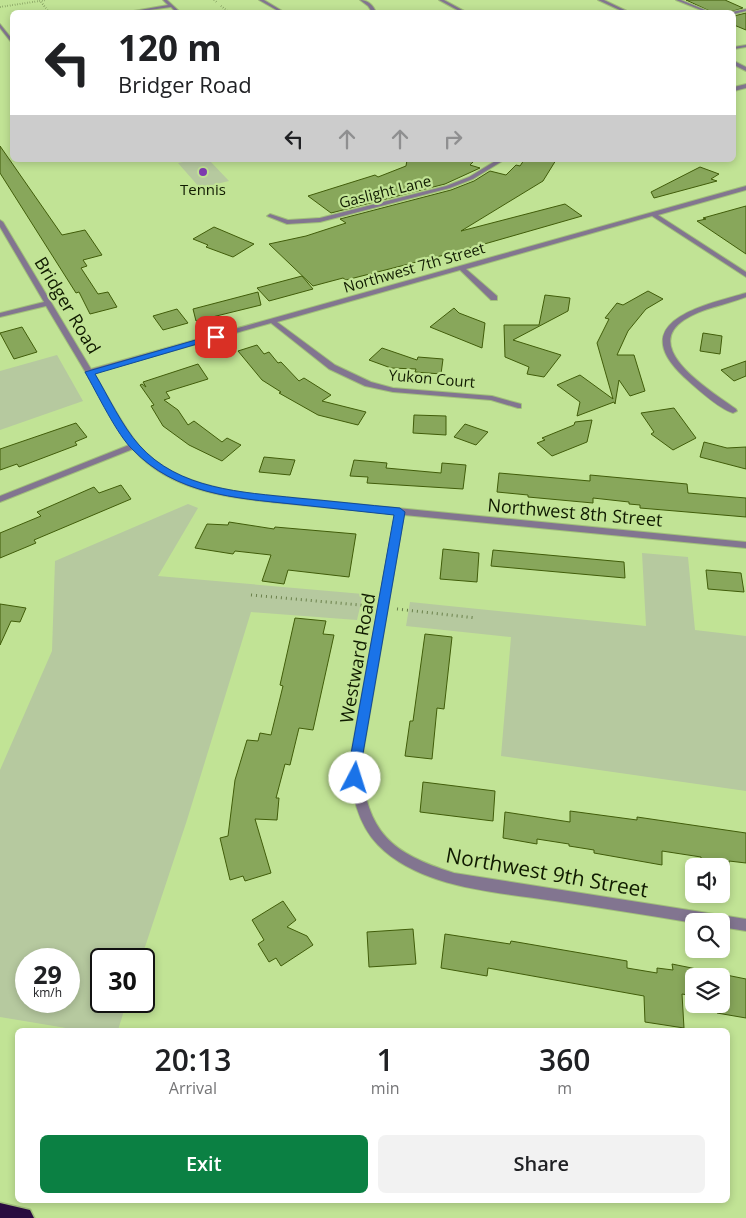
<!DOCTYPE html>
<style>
body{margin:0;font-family:"Open Sans",sans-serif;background:#f2f2f2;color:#202124;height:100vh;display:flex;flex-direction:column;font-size:19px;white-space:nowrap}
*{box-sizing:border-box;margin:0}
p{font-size:16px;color:#757577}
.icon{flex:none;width:28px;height:28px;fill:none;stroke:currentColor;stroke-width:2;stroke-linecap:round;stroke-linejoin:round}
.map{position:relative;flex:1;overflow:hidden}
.details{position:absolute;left:15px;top:1028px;width:715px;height:175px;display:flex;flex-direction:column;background:#fff;border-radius:8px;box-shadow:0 2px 8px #0003}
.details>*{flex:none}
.banner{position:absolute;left:10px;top:10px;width:726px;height:152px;border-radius:8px;box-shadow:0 2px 8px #0003;background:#fff;color:#202124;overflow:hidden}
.controls{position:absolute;left:685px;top:858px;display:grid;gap:10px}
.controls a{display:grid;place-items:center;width:45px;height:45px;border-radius:8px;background:#fff;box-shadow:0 2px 8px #0003;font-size:25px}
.speed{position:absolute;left:15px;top:948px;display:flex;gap:10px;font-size:25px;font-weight:700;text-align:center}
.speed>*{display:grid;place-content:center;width:65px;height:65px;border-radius:50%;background:#fff;box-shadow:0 2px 8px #0003;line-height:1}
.speed small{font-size:12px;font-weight:400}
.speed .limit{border:2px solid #111;border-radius:8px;background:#fff;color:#111}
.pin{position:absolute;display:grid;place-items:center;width:42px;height:42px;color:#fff;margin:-21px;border-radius:10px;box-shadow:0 2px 8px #0006}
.me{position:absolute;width:55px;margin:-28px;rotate:5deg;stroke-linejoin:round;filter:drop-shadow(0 0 4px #0008)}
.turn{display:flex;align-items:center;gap:18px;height:105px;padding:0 25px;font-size:22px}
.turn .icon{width:65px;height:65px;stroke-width:2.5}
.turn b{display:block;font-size:35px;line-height:42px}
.lanes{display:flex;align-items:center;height:48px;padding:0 25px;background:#0003;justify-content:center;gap:25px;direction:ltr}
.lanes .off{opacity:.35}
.eta{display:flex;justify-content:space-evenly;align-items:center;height:85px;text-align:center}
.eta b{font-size:30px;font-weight:600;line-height:35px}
.cta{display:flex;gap:10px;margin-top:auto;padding:10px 25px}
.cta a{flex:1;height:58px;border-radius:8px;background:#0b8043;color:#fff;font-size:20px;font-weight:600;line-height:58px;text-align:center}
.cta a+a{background:#f2f2f2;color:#202124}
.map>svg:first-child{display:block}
.green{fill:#b6c99f;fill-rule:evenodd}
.building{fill:#88a75b;stroke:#415d0a}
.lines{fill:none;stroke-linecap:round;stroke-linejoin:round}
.service-casing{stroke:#a1bf7a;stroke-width:2}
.minor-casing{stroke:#a1bf7a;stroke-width:2}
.motorway-casing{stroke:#a1bf7a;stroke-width:3}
.path-far1{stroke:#6a804b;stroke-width:2;stroke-dasharray:0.5 2;stroke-linecap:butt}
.path{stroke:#6a804b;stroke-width:3;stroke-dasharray:1 4;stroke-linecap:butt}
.service{fill:#827590;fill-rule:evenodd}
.minor{fill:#827590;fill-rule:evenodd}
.motorway{fill:#290b3f;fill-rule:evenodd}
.route{fill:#1a73e8;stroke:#114b97}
.poi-dot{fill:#7e3baf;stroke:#c1e395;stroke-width:2}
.labels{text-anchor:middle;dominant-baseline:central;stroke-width:4.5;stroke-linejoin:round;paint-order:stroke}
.far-poi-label{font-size:15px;fill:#101b00;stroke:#c1e395}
.far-street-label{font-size:15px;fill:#101b00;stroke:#c1e395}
.street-label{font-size:18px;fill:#101b00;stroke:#c1e395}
.near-street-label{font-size:21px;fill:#101b00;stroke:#c1e395}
</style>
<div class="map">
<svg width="746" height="1218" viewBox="0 0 746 1218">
<rect width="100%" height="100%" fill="#c1e395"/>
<path class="green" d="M 193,160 L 209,160 L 229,181 L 200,188 L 178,163 Z
M 57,355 L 83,401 L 0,430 L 0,371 Z
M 188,504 L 198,508 L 158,576 L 363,594 L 357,620 L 251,612 L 187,820 L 141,959 L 101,959 L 101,1001 L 127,1001 L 118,1030 L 78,1030 L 0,1017 L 0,770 L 52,651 L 55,561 ZM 26,959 L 69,959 L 69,1001 L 26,1001 Z
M 642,553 L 688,557 L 695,630 L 746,636 L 746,791 L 501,756 L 511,637 L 406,626 L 410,602 L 646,626 Z"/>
<path class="building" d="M 686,0 L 725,0 L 743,8 L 730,12 L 712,12 Z
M 746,13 L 746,30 L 734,25 L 734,16 Z
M 0,146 L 62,235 L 85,230 L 102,255 L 83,260 L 87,266 L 81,268 L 98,294 L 108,292 L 117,307 L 90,314 L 79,292 L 76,293 L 0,173 Z
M 407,160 L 475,160 L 470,165 L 480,168 L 445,184 L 331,213 L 308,196 L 375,175 L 378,177 L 406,166 Z
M 524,160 L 556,160 L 543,181 L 461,231 L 565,204 L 582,216 L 460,251 L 346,280 L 343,278 L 313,286 L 269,244 L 306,236 L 346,223 L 340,219 L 451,190 L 474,181 L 490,171 L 506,175 L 516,165 L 520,166 Z
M 700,167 L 719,174 L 711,179 L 717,181 L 654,198 L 651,192 Z
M 746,206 L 746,254 L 697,221 L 706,219 L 703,218 Z
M 214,227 L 254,244 L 233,257 L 206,247 L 208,245 L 193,239 Z
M 302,276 L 313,289 L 269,301 L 257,288 Z
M 648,291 L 663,299 L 646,309 L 628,331 L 617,355 L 634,355 L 645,391 L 630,396 L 619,380 L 615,404 L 614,402 L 577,416 L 580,402 L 557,385 L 580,375 L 613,399 L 597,343 L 609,319 L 605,318 L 617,303 L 623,305 Z
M 258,292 L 261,305 L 196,321 L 193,309 Z
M 545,295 L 570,298 L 568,311 L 513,340 L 561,355 L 544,377 L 527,374 L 529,367 L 505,357 L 504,325 L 539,325 Z
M 454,308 L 459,313 L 485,323 L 482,348 L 430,327 Z
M 177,309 L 188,323 L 163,330 L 153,316 Z
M 22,327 L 37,352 L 14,359 L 0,333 Z
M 703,333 L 722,336 L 720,354 L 700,351 Z
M 257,345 L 264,354 L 269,352 L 278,363 L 281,362 L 299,381 L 304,378 L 331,395 L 322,401 L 366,412 L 358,425 L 318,415 L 279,393 L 281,392 L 262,380 L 238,351 Z
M 382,348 L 417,360 L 418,357 L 443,359 L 441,374 L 415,372 L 416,369 L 391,368 L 369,360 Z
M 746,361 L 746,376 L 734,381 L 721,370 Z
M 198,364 L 208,379 L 166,392 L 170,398 L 164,400 L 178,410 L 188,425 L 194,421 L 222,442 L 227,438 L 241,445 L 222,461 L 189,445 L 163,426 L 151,406 L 154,405 L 140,385 L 142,384 L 146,387 L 143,382 Z
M 674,408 L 696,438 L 673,450 L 651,434 L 654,432 L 641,413 Z
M 414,415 L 446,416 L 446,435 L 413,433 Z
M 592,420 L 587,442 L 552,456 L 537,443 L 545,440 L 542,438 L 574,425 L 575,422 Z
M 76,423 L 87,437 L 75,442 L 77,445 L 19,467 L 17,464 L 0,470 L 0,449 Z
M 465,424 L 488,432 L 476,445 L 454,437 Z
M 704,442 L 727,448 L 746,447 L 746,469 L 700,457 Z
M 264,457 L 295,460 L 290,475 L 259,472 Z
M 354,460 L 387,463 L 386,468 L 441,473 L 442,463 L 466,465 L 463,489 L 367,483 L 368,477 L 350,476 Z
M 499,473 L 590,481 L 590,475 L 687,484 L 688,493 L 746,498 L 746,517 L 640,508 L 640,505 L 629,504 L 629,502 L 593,498 L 593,503 L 528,497 L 528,495 L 497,492 Z
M 121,485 L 131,499 L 34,540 L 36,543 L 0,558 L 0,533 L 41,516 L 37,512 L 94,487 L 99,493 Z
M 229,522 L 274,529 L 275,527 L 356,534 L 349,577 L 288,570 L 284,584 L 262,581 L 271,555 L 235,551 L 233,554 L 195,548 L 207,524 L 228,525 Z
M 443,549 L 479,553 L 477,582 L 440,579 Z
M 493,550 L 624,562 L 625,578 L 491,566 Z
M 706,570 L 741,573 L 744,592 L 708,589 Z
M 0,604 L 26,608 L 20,622 L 11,621 L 0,645 Z
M 295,618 L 326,621 L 323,634 L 334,635 L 313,730 L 299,728 L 290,765 L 285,764 L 276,798 L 279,798 L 277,820 L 255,819 L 271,873 L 245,881 L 243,876 L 230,880 L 220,838 L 228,836 L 235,780 L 247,740 L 258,741 L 260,733 L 271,735 L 283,686 L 280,685 Z
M 425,634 L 452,637 L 444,709 L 437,708 L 432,759 L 405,756 L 410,721 L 413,721 Z
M 423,782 L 495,791 L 493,821 L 420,812 Z
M 570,811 L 637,820 L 637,817 L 746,833 L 746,863 L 729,861 L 729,866 L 701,866 L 701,857 L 662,851 L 662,865 L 594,853 L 594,850 L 569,846 L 569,844 L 537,839 L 537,844 L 503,838 L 505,812 L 570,822 Z
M 283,901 L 296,920 L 287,927 L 307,936 L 313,945 L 281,966 L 276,958 L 269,962 L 258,944 L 264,940 L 252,920 Z
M 413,929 L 416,964 L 369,967 L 367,932 Z
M 445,934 L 510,944 L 511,941 L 627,961 L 627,968 L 657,973 L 657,968 L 673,970 L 672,964 L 746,979 L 746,1018 L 717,1013 L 717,1004 L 721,1004 L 721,976 L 694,976 L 694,996 L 682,994 L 684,1028 L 645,1022 L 644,996 L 488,968 L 487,976 L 441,968 Z"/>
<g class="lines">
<defs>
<path id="service" d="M 163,0 L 167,0 L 180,12 L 176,12 L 171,7 L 135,12 L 128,12 L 168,5 Z
M 259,0 L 264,0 L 284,12 L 280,12 Z
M 360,0 C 368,0 373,5 376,12 L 372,12 L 368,6 Z
M 676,0 L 681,0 L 710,12 L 706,12 Z
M 0,24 L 12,39 L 12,42 L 11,42 L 0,28 Z
M 746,45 L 746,47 L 734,49 L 734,47 Z
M 497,160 L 504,160 L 473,179 L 450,188 L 320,222 L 287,224 L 267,216 L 270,214 L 288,220 L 320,218 L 446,186 L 469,177 Z"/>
<path id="minor" d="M 439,0 L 444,0 L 466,12 L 461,12 Z
M 598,0 L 604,0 L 629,12 L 624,12 Z
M 746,9 L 746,11 L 734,14 L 732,12 Z
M 734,61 L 746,67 L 746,71 L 734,65 Z
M 746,84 L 746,88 L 734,91 L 734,87 Z
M 746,186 L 746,190 L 658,215 L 746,272 L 746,277 L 652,216 L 466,269 L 497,296 L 497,300 L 491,300 L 460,270 L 277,322 L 335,365 L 371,382 L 393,388 L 492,396 L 521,404 L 521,408 L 518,408 L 491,400 L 393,392 L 365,386 L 329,369 L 271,323 L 94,373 C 107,395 119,419 134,439 C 162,477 209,488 253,494 L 746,542 L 746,548 L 404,515 L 361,765 C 367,833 391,853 454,873 L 746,919 L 746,931 L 721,927 L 721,921 L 694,921 L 694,923 C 648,915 602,908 555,901 C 498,892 421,889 378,845 C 357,823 352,794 349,765 L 395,514 C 363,511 332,508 300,505 C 243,499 173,496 133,449 L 0,502 L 0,496 L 129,445 L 46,306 L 0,317 L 0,313 L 44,302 L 0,227 L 0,220 L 3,222 L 91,369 Z
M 746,293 L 746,297 C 726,305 702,308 684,320 C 640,349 714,393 736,409 L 737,411 L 733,413 C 719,409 695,387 684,377 C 625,322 703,305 746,293 Z"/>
<path id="motorway" d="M 0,1203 L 30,1210 L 34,1218 L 0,1218 Z"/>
</defs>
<use href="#service" class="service-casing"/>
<use href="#minor" class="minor-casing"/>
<use href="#motorway" class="motorway-casing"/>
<path class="path-far1" d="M 214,0 L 218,3
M 41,2 L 49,12
M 221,6 L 229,12
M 0,7 L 46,0"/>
<path class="path" d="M 251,595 L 371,606
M 397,609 L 476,618"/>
<use href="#service" class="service"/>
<use href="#minor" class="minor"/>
<use href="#motorway" class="motorway"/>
</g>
<path class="route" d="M 213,335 L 221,337 L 95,374 C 108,396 122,426 139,445 C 179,490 242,492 297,498 C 332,501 366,505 400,508 L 405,512 L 361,765 L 360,781 L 350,781 L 349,765 L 394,515 C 360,511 326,508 292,504 C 234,498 176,494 133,450 C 117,435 97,393 85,372 Z"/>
<circle class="poi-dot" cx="203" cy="172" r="5"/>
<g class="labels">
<g class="far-poi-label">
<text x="203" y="189">Tennis</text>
</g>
<g class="far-street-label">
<text transform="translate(385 191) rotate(-14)">Gaslight Lane</text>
<text transform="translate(414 267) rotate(-16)">Northwest 7th Street</text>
<text transform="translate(432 378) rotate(5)">Yukon Court</text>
</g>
<g class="street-label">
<text transform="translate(68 305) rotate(59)">Bridger Road</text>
<text transform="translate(575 512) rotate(5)">Northwest 8th Street</text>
<text transform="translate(357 658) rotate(-80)">Westward Road</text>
</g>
<g class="near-street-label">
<text transform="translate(547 872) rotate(10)">Northwest 9th Street</text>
</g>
</g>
</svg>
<div class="controls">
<a><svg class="icon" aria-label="sound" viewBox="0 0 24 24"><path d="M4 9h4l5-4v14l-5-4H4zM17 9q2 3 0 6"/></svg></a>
<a><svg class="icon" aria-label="search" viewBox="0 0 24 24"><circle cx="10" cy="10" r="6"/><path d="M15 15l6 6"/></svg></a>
<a><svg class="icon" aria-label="layers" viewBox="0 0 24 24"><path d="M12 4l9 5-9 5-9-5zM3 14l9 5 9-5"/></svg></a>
</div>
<div class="speed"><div>29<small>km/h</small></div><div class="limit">30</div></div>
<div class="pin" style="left:216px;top:337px;background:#d93025"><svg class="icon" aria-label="arrive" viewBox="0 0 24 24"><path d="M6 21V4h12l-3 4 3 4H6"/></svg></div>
<svg class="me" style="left:355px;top:778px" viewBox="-20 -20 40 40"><circle r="19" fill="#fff"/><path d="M0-13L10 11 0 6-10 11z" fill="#1a73e8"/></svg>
<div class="banner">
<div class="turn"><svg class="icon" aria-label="left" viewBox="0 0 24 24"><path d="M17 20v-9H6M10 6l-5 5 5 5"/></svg><div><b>120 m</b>Bridger Road</div></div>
<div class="lanes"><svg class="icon" aria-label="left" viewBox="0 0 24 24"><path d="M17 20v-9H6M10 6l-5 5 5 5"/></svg><svg class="icon off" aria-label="ahead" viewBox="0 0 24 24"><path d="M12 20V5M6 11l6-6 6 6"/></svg><svg class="icon off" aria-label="ahead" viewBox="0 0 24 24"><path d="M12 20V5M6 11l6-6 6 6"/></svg><svg class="icon off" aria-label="right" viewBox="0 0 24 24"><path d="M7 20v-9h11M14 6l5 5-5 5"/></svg></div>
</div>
<section class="details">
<div class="eta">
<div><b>20:13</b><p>Arrival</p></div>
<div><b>1</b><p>min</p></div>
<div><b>360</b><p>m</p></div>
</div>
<div class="cta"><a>Exit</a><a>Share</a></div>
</section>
</div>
